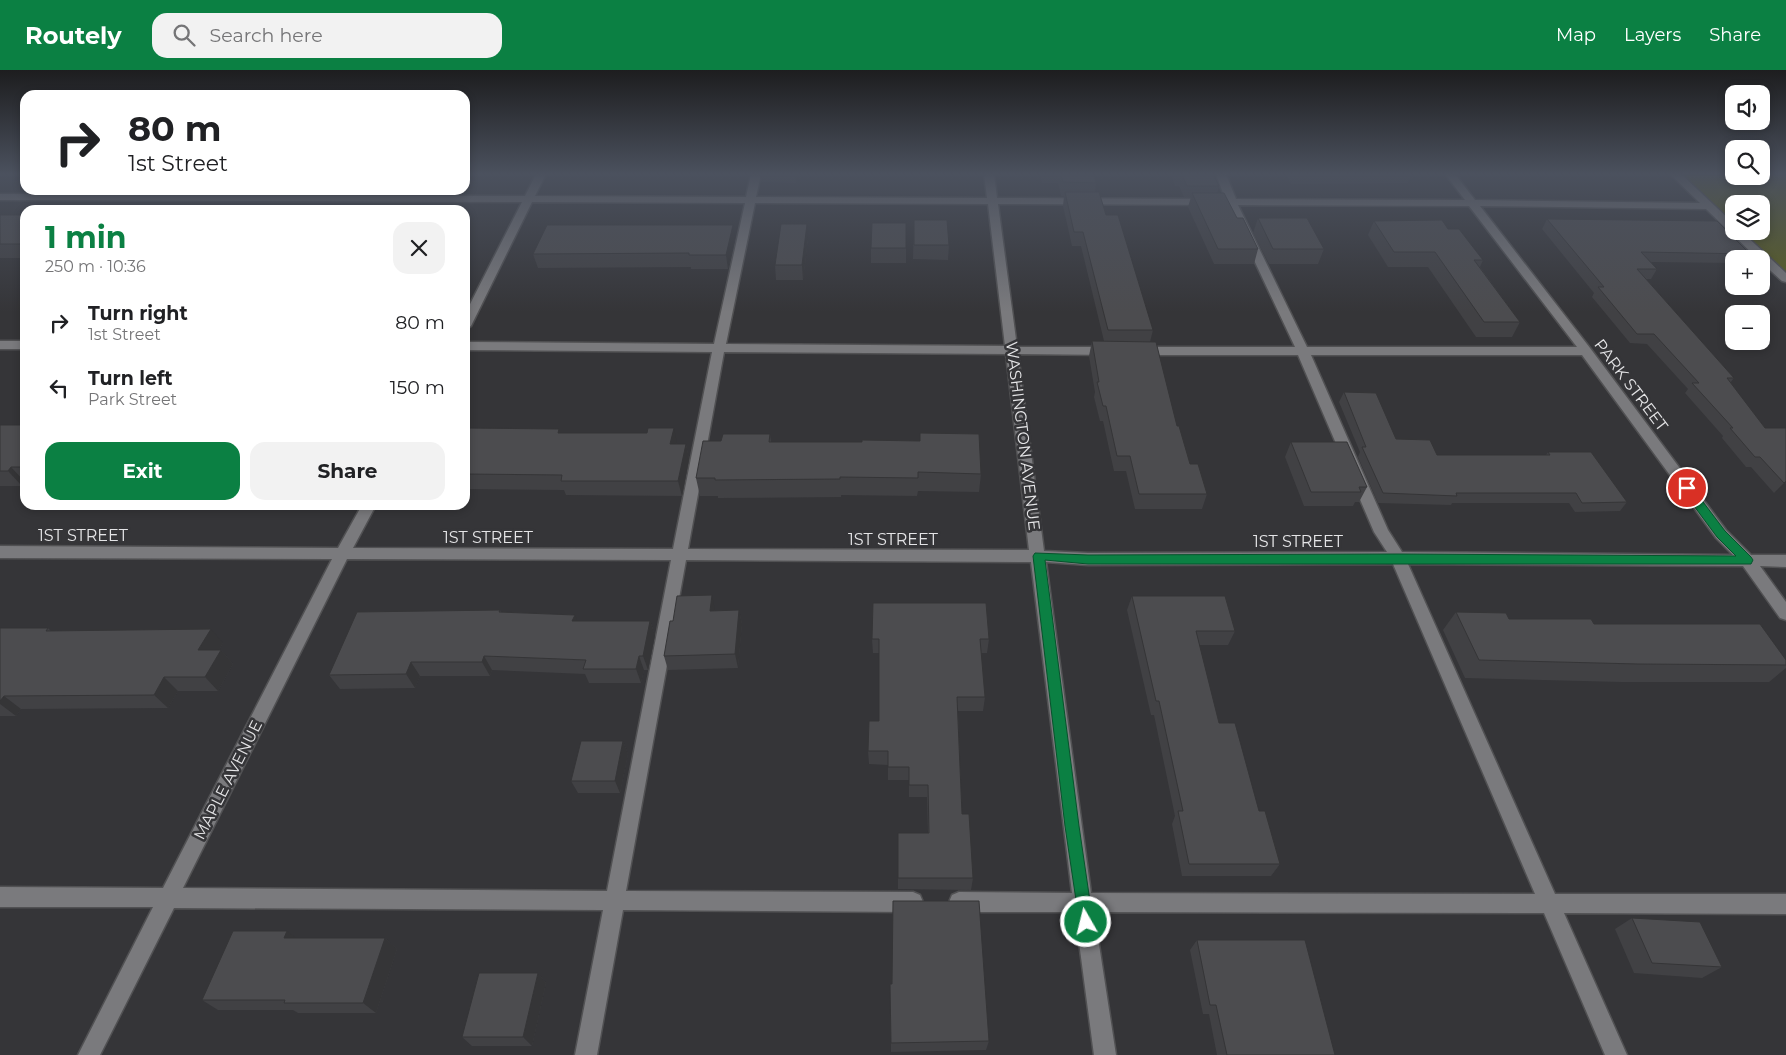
<!DOCTYPE html>
<meta charset="utf-8">
<style>
body{margin:0;font-family:Montserrat,sans-serif;background:#f2f2f2;color:#202124;height:100vh;display:flex;flex-direction:column;font-size:19px;white-space:nowrap}
*{box-sizing:border-box;margin:0}
p{font-size:16px;color:#757577}
.icon{flex:none;width:28px;height:28px;fill:none;stroke:currentColor;stroke-width:2;stroke-linecap:round;stroke-linejoin:round}
.map{position:relative;flex:1;overflow:hidden}
.panel{position:absolute;left:20px;top:135px;width:450px;height:305px;display:flex;flex-direction:column;background:#fff;border-radius:15px;box-shadow:0 2px 8px #0003}
.panel>*{flex:none}
.hud{position:absolute;left:20px;top:20px;width:450px;height:105px;border-radius:15px;box-shadow:0 2px 8px #0003;background:#fff;color:#202124;overflow:hidden}
.fabs{position:absolute;left:1725px;top:15px;display:grid;gap:10px}
.fabs a{display:grid;place-items:center;width:45px;height:45px;border-radius:10px;background:#fff;box-shadow:0 2px 8px #0003;font-size:25px}
.pin{position:absolute;display:grid;place-items:center;width:42px;height:42px;color:#fff;margin:-21px;border:2px solid #fff;border-radius:50%;box-shadow:0 1px 5px #0007}
.me{position:absolute;width:55px;margin:-28px;rotate:352deg;stroke-linejoin:round;filter:drop-shadow(0 0 4px #0008)}
.turn{display:flex;align-items:center;gap:18px;height:105px;padding:0 25px;font-size:22px}
.turn .icon{width:65px;height:65px;stroke-width:2.5}
.turn b{display:block;font-size:35px;line-height:42px}
.round{display:grid;place-items:center;flex:none;width:52px;height:52px;border-radius:15px;background:#f2f2f2}
.head{display:flex;align-items:center;justify-content:space-between;height:85px;padding:0 25px}
h1{font-size:30px;font-weight:700;line-height:38px;color:#0b8043}
.action{display:flex;gap:10px;margin-top:auto;padding:10px 25px}
.action a{flex:1;height:58px;border-radius:15px;background:#0b8043;color:#fff;font-size:20px;font-weight:700;line-height:58px;text-align:center}
.action a+a{background:#f2f2f2;color:#202124}
ul{padding:0;list-style:none}
li{display:flex;align-items:center;gap:15px;height:65px;padding:0 25px}
li div{flex:1}
li b{display:block;font-size:19px}
li em{font-style:normal}
header{display:flex;align-items:center;gap:30px;box-sizing:border-box;height:70px;padding:0 25px;background:#0b8043;color:#fff}
header strong{font-size:24px}
nav{display:flex;gap:28px;margin-inline-start:auto;font-size:18px}
.search{width:350px;height:45px;background:#f2f2f2;display:flex;align-items:center;gap:12px;box-sizing:border-box;padding:0 18px;border-radius:15px;color:#757577;font-size:19px}
.map>svg:first-child{display:block}
.green{fill:#5b5f1b;fill-rule:evenodd}
.lines{fill:none;stroke-linecap:round;stroke-linejoin:round}
.minor-casing{stroke:#515153;stroke-width:3}
.minor{fill:#7a7a7d;fill-rule:evenodd}
.wall{fill:#414144}
.shaded-wall{fill:#353537}
.building{fill:#4c4c4f;stroke:#353537}
.route{fill:#0b8043;stroke:#07532c}
.labels{text-anchor:middle;dominant-baseline:central;stroke-width:5;stroke-linejoin:round;paint-order:stroke}
.street-label{font-size:16px;fill:#e5e5e7;stroke:#353538}
</style>
<header>
<strong>Routely</strong>
<div class="search"><svg class="icon" aria-label="search" viewBox="0 0 24 24"><circle cx="10" cy="10" r="6"/><path d="M15 15l6 6"/></svg>Search here</div>
<nav><a>Map</a><a>Layers</a><a>Share</a></nav>
</header>
<div class="map">
<svg width="1786" height="985" viewBox="0 0 1786 985">
<rect width="100%" height="100%" fill="#353538"/>
<path class="green" d="M 1673,104 L 1761,106 L 1761,104 L 1786,104 L 1786,210 ZM 1734,134 L 1761,134 L 1761,161 L 1734,161 Z"/>
<g class="lines">
<defs>
<path id="minor" d="M 536,104 L 546,104 L 535,126 L 746,127 L 751,104 L 761,104 L 756,127 L 987,128 L 984,104 L 994,104 L 997,128 L 1225,129 L 1216,104 L 1226,104 L 1236,129 L 1465,130 L 1445,104 L 1455,104 L 1475,130 L 1700,133 L 1670,104 L 1681,104 L 1734,154 L 1734,161 L 1741,161 L 1786,203 L 1786,212 L 1782,211 L 1761,192 L 1761,189 L 1758,189 L 1706,139 L 1480,136 L 1590,278 L 1726,460 L 1751,485 L 1786,485 L 1786,497 L 1760,496 L 1786,532 L 1786,550 L 1780,548 L 1743,496 L 1408,494 L 1555,824 L 1786,824 L 1786,844 L 1564,843 L 1627,985 L 1605,985 L 1544,843 L 1094,842 L 1116,985 L 1094,985 L 1075,842 L 959,842 L 952,839 L 949,832 L 952,825 L 959,822 L 1072,823 L 1031,492 L 686,490 L 626,821 L 913,822 L 920,825 L 923,832 L 920,839 L 913,842 L 623,840 L 597,985 L 575,985 L 603,840 L 174,838 L 100,985 L 78,985 L 153,837 L 0,837 L 0,817 L 163,818 L 332,489 L 0,488 L 0,476 L 338,478 L 362,435 L 376,435 L 353,478 L 673,479 L 712,282 L 465,280 L 465,272 L 714,274 L 745,133 L 532,132 L 471,256 L 465,260 L 465,244 L 522,132 L 0,130 L 0,124 L 525,126 ZM 755,133 L 988,134 L 1005,276 L 726,274 ZM 998,134 L 1228,135 L 1295,277 L 1140,277 L 1134,281 L 1140,285 L 1298,285 L 1374,462 L 1387,482 L 1088,483 L 1044,481 L 1018,284 L 1110,285 L 1116,281 L 1110,277 L 1017,277 ZM 1238,135 L 1469,136 L 1577,277 L 1307,277 ZM 724,282 L 1006,284 L 1029,480 L 688,479 ZM 1311,285 L 1582,285 L 1716,468 L 1733,485 L 1402,482 L 1388,460 ZM 347,489 L 671,490 L 607,821 L 183,818 ZM 1046,492 L 1088,495 L 1393,494 L 1535,824 L 1091,823 Z
M 0,271 L 25,271 L 25,279 L 0,279 Z"/>
</defs>
<use href="#minor" class="minor-casing"/>
<use href="#minor" class="minor"/>
</g>
<path class="wall" d="M 760,104 L 797,104 L 796,113 L 761,112 Z
M 1040,104 L 1094,104 L 1096,113 L 1095,122 L 1106,145 L 1153,260 L 1150,272 L 1177,356 L 1190,394 L 1207,424 L 1202,439 L 1135,439 L 1126,401 L 1114,401 L 1103,351 L 1100,351 L 1094,327 L 1095,322 L 1089,286 L 1092,271 L 1104,271 L 1081,176 L 1072,176 L 1063,136 L 1064,126 L 1061,126 L 1058,113 L 1042,113 Z
M 1171,104 L 1213,104 L 1219,116 L 1217,123 L 1237,148 L 1258,179 L 1254,194 L 1214,194 L 1188,137 L 1191,127 L 1184,127 L 1179,116 L 1175,116 Z
M 1286,104 L 1412,104 L 1408,113 L 1291,114 Z
M 0,145 L 25,145 L 25,188 L 0,188 Z
M 1258,148 L 1324,179 L 1318,194 L 1269,194 L 1253,163 Z
M 1547,149 L 1750,184 L 1746,189 L 1734,189 L 1734,193 L 1651,192 L 1657,199 L 1651,209 L 1646,209 L 1734,308 L 1730,313 L 1765,358 L 1786,358 L 1786,414 L 1785,413 L 1774,423 L 1751,397 L 1746,397 L 1722,368 L 1723,366 L 1685,323 L 1688,319 L 1647,274 L 1630,273 L 1592,227 L 1594,223 L 1542,159 Z
M 914,150 L 949,175 L 948,190 L 913,189 Z
M 1374,151 L 1448,159 L 1483,190 L 1480,197 L 1520,252 L 1512,267 L 1476,267 L 1428,197 L 1388,197 L 1368,165 Z
M 906,153 L 906,193 L 871,193 L 871,178 Z
M 735,169 L 728,199 L 691,199 L 691,197 L 538,198 L 533,184 Z
M 808,169 L 803,210 L 776,210 L 775,195 Z
M 1344,322 L 1396,369 L 1437,385 L 1546,385 L 1548,382 L 1627,432 L 1620,441 L 1575,442 L 1569,433 L 1452,433 L 1451,435 L 1378,433 L 1358,387 L 1360,382 L 1339,332 Z
M 0,355 L 25,355 L 25,412 L 22,416 L 0,416 Z
M 465,358 L 561,363 L 677,373 L 677,374 L 686,374 L 689,389 L 682,426 L 566,425 L 564,420 L 465,419 Z
M 770,364 L 771,372 L 981,404 L 979,422 L 918,421 L 917,426 L 841,425 L 841,427 L 718,428 L 718,426 L 700,426 L 696,408 L 721,371 Z
M 1291,372 L 1367,417 L 1359,432 L 1355,432 L 1353,436 L 1304,436 L 1285,387 Z
M 1132,526 L 1235,561 L 1228,575 L 1199,575 L 1219,653 L 1259,741 L 1280,794 L 1271,806 L 1182,806 L 1172,754 L 1175,746 L 1154,645 L 1151,645 L 1127,540 Z
M 500,540 L 501,542 L 577,551 L 650,551 L 655,565 L 648,600 L 644,600 L 641,613 L 589,613 L 585,604 L 492,600 L 490,606 L 420,606 L 415,618 L 340,619 L 329,605 Z
M 715,540 L 715,541 L 739,540 L 742,554 L 738,598 L 668,600 L 664,586 L 673,551 Z
M 1456,542 L 1509,549 L 1594,554 L 1786,590 L 1786,598 L 1769,612 L 1621,612 L 1465,608 L 1443,560 Z
M 0,558 L 48,558 L 51,561 L 223,573 L 219,580 L 221,580 L 233,594 L 218,621 L 178,621 L 168,638 L 21,639 L 16,646 L 0,646 Z
M 872,569 L 989,569 L 987,583 L 981,583 L 985,627 L 983,641 L 958,641 L 962,744 L 973,808 L 971,820 L 898,819 L 898,763 L 928,763 L 927,727 L 909,727 L 909,710 L 888,710 L 888,695 L 869,694 L 868,681 L 879,651 L 879,583 L 873,583 Z
M 623,671 L 628,684 L 620,723 L 578,723 L 571,711 Z
M 1632,848 L 1722,897 L 1702,908 L 1634,903 L 1615,859 Z
M 296,868 L 385,868 L 397,879 L 376,943 L 298,943 L 293,940 L 218,940 L 202,930 Z
M 1197,870 L 1335,985 L 1217,985 L 1209,944 L 1203,944 L 1190,880 Z
M 538,903 L 546,913 L 532,976 L 472,976 L 462,967 Z
M 890,914 L 989,971 L 986,980 L 891,982 Z"/>
<path class="shaded-wall" d="M 795,104 L 797,104 L 796,113 Z
M 465,150 L 470,163 L 465,171 Z
M 807,154 L 808,169 L 803,210 L 802,195 Z
M 733,155 L 735,169 L 728,199 L 726,185 Z
M 674,358 L 677,373 L 673,389 L 670,374 Z
M 686,374 L 689,389 L 682,426 L 678,411 Z
M 11,397 L 25,412 L 22,416 L 8,401 Z
M 1786,411 L 1786,413 L 1774,423 Z
M 712,525 L 715,540 L 713,555 L 710,541 Z
M 739,540 L 742,554 L 738,598 L 735,584 Z
M 575,545 L 580,559 L 572,551 Z
M 650,551 L 655,565 L 648,600 L 643,586 Z
M 211,559 L 223,573 L 211,594 L 198,580 Z
M 221,580 L 233,594 L 218,621 L 205,607 Z
M 484,586 L 492,600 L 490,606 L 482,592 Z
M 639,586 L 644,600 L 641,613 L 636,599 Z
M 411,592 L 420,606 L 415,618 L 406,604 Z
M 164,607 L 178,621 L 168,638 L 154,625 Z
M 4,626 L 21,639 L 16,646 L 0,634 L 0,631 Z
M 623,671 L 628,684 L 620,723 L 615,711 Z
M 287,861 L 301,872 L 284,868 Z
M 385,868 L 397,879 L 376,943 L 363,933 Z
M 538,903 L 546,913 L 532,976 L 523,967 Z"/>
<path class="building" d="M 1061,104 L 1094,104 L 1096,113 L 1063,112 Z
M 1177,104 L 1213,104 L 1219,116 L 1187,116 L 1182,105 Z
M 1065,122 L 1099,122 L 1106,145 L 1118,145 L 1153,260 L 1108,260 L 1083,162 L 1074,162 Z
M 1192,123 L 1224,123 L 1237,148 L 1243,148 L 1258,179 L 1218,179 Z
M 0,145 L 25,145 L 25,174 L 0,174 Z
M 1258,148 L 1307,148 L 1324,179 L 1273,179 Z
M 1547,149 L 1717,151 L 1750,184 L 1641,182 L 1657,199 L 1637,199 L 1734,308 L 1727,308 L 1765,358 L 1786,358 L 1786,411 L 1784,413 L 1760,387 L 1755,387 L 1730,358 L 1733,358 L 1692,313 L 1699,313 L 1654,264 L 1637,264 L 1598,217 L 1604,217 Z
M 914,150 L 947,150 L 949,175 L 914,175 Z
M 1442,150 L 1448,159 L 1459,159 L 1483,190 L 1474,190 L 1520,252 L 1484,252 L 1435,182 L 1394,182 L 1374,151 Z
M 872,153 L 906,153 L 906,178 L 871,178 Z
M 781,154 L 807,154 L 802,195 L 775,195 Z
M 547,155 L 733,155 L 726,185 L 689,185 L 689,183 L 533,184 Z
M 1092,271 L 1156,272 L 1177,356 L 1179,356 L 1190,394 L 1198,394 L 1207,424 L 1139,424 L 1130,386 L 1117,386 L 1106,336 L 1103,336 L 1097,312 L 1099,312 Z
M 1344,322 L 1376,323 L 1396,369 L 1430,370 L 1437,385 L 1550,385 L 1548,382 L 1591,382 L 1627,432 L 1582,433 L 1576,423 L 1456,423 L 1457,426 L 1383,423 L 1362,377 L 1366,377 Z
M 0,355 L 25,355 L 25,397 L 11,397 L 8,401 L 0,401 Z
M 465,358 L 559,359 L 558,363 L 647,363 L 648,358 L 674,358 L 670,374 L 686,374 L 678,411 L 561,411 L 562,405 L 465,404 Z
M 920,363 L 979,364 L 981,404 L 918,402 L 918,408 L 840,407 L 840,409 L 715,410 L 715,408 L 696,408 L 703,371 L 721,371 L 723,364 L 770,364 L 769,372 L 862,372 L 862,370 L 920,371 Z
M 1291,372 L 1347,372 L 1367,417 L 1359,417 L 1361,422 L 1311,422 Z
M 712,525 L 710,541 L 739,540 L 735,584 L 664,586 L 670,551 L 673,551 L 677,526 Z
M 1132,526 L 1225,526 L 1235,561 L 1196,561 L 1219,653 L 1235,653 L 1259,741 L 1265,741 L 1280,794 L 1189,794 L 1178,741 L 1183,741 L 1159,631 L 1156,631 Z
M 873,533 L 986,533 L 989,569 L 980,569 L 985,627 L 957,627 L 962,744 L 969,744 L 973,808 L 898,808 L 898,763 L 929,763 L 928,715 L 909,715 L 909,697 L 888,697 L 888,681 L 868,681 L 869,651 L 879,651 L 879,569 L 872,569 Z
M 500,540 L 499,542 L 575,545 L 572,551 L 650,551 L 643,586 L 639,586 L 636,599 L 583,599 L 586,590 L 484,586 L 482,592 L 411,592 L 406,604 L 329,605 L 357,542 Z
M 1456,542 L 1506,543 L 1509,549 L 1591,549 L 1594,554 L 1760,554 L 1786,590 L 1786,595 L 1638,594 L 1479,590 Z
M 0,558 L 48,558 L 46,561 L 211,559 L 198,580 L 221,580 L 205,607 L 164,607 L 154,625 L 4,626 L 0,631 Z
M 581,671 L 623,671 L 615,711 L 571,711 Z
M 893,831 L 979,831 L 989,971 L 891,973 L 890,914 L 892,914 Z
M 1632,848 L 1700,852 L 1722,897 L 1652,893 Z
M 233,861 L 287,861 L 284,868 L 385,868 L 363,933 L 284,933 L 285,930 L 202,930 Z
M 1197,870 L 1305,870 L 1335,985 L 1227,985 L 1216,935 L 1210,935 Z
M 479,903 L 538,903 L 523,967 L 462,967 Z"/>
<linearGradient id="sky" x2="0" y2="1"><stop stop-color="#1d1d1f"/><stop offset="0.43" stop-color="#4b515e"/><stop offset="1" stop-color="#4b515e" stop-opacity="0"/></linearGradient>
<rect width="1786" height="242" fill="url(#sky)"/>
<path class="route" d="M 1687,415 L 1691,416 L 1725,461 L 1751,487 L 1753,490 L 1751,494 L 1088,494 L 1045,490 L 1079,756 L 1093,852 L 1091,857 L 1086,859 L 1080,857 L 1065,756 L 1033,486 L 1035,483 L 1088,485 L 1398,484 L 1736,486 L 1717,467 L 1683,421 L 1682,418 Z"/>
<g class="labels">
<g class="street-label">
<text transform="translate(1631 315) rotate(53)">PARK STREET</text>
<text transform="translate(1023 366) rotate(83)">WASHINGTON AVENUE</text>
<text x="83" y="465">1ST STREET</text>
<text x="488" y="467">1ST STREET</text>
<text x="893" y="469">1ST STREET</text>
<text x="1298" y="471">1ST STREET</text>
<text transform="translate(228 710) rotate(-63)">MAPLE AVENUE</text>
</g>
</g>
</svg>
<div class="fabs">
<a><svg class="icon" aria-label="sound" viewBox="0 0 24 24"><path d="M4 9h4l5-4v14l-5-4H4zM17 9q2 3 0 6"/></svg></a>
<a><svg class="icon" aria-label="search" viewBox="0 0 24 24"><circle cx="10" cy="10" r="6"/><path d="M15 15l6 6"/></svg></a>
<a><svg class="icon" aria-label="layers" viewBox="0 0 24 24"><path d="M12 4l9 5-9 5-9-5zM3 14l9 5 9-5"/></svg></a>
<a>+</a>
<a>−</a>
</div>
<div class="pin" style="left:1687px;top:418px;background:#d93025"><svg class="icon" aria-label="arrive" viewBox="0 0 24 24"><path d="M6 21V4h12l-3 4 3 4H6"/></svg></div>
<svg class="me" style="left:1086px;top:852px" viewBox="-20 -20 40 40"><circle r="17" fill="#0b8043" stroke="#fff" stroke-width="3"/><path d="M0-11L8 9 0 5-8 9z" fill="#fff"/></svg>
<div class="hud">
<div class="turn"><svg class="icon" aria-label="right" viewBox="0 0 24 24"><path d="M7 20v-9h11M14 6l5 5-5 5"/></svg><div><b>80 m</b>1st Street</div></div>
</div>
<section class="panel">
<div class="head"><div><h1>1 min</h1><p>250 m · 10:36</p></div><a class="round"><svg class="icon" aria-label="close" viewBox="0 0 24 24"><path d="M6 6l12 12M18 6L6 18"/></svg></a></div>
<ul>
<li><svg class="icon" aria-label="right" viewBox="0 0 24 24"><path d="M7 20v-9h11M14 6l5 5-5 5"/></svg><div><b>Turn right</b><p>1st Street</p></div><em>80 m</em></li>
<li><svg class="icon" aria-label="left" viewBox="0 0 24 24"><path d="M17 20v-9H6M10 6l-5 5 5 5"/></svg><div><b>Turn left</b><p>Park Street</p></div><em>150 m</em></li>
</ul>
<div class="action"><a>Exit</a><a>Share</a></div>
</section>
</div>
